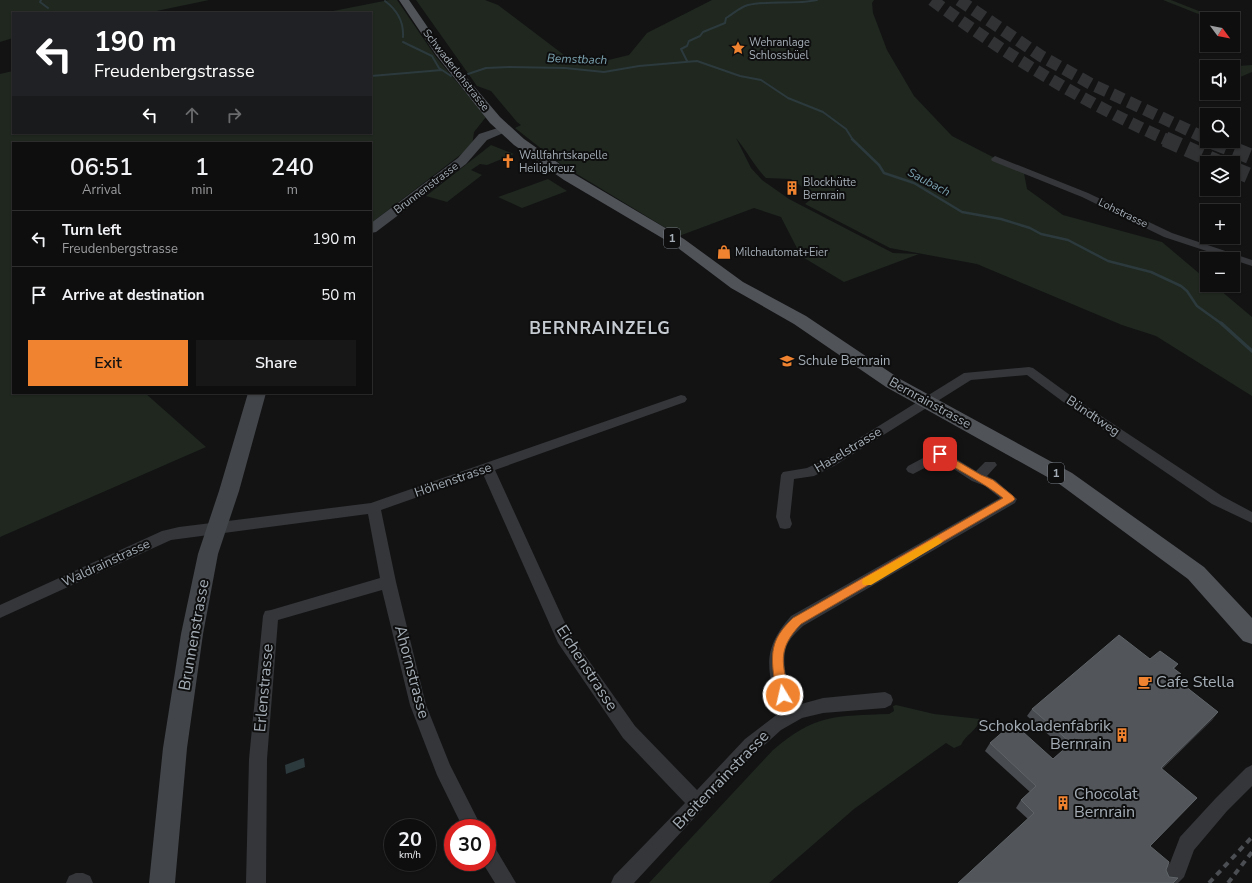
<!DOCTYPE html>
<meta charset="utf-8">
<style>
body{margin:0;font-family:"Nunito Sans",sans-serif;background:#171718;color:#f1f3f6;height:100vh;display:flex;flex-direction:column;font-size:15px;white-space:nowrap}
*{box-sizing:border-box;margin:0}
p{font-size:13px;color:#9b9c9e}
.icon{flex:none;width:22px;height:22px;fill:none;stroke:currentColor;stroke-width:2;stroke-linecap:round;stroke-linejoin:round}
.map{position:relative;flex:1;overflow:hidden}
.details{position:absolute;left:12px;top:142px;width:360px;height:252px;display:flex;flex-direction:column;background:#0e0e0f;border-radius:0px;box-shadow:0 1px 3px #0004,0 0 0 1px #2e2e2f}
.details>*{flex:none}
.hud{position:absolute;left:12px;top:12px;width:360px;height:122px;border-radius:0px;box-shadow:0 1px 3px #0004,0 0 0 1px #2e2e2f;background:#202124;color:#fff;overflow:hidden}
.needle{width:26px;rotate:122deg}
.controls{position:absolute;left:1200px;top:12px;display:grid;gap:8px}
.controls a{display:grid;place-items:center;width:40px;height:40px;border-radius:0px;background:#0e0e0f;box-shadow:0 1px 3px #0004,0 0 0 1px #2e2e2f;font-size:20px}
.speed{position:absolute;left:384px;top:819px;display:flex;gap:8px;font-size:20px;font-weight:700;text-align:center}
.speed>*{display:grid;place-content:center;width:52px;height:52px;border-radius:50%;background:#0e0e0f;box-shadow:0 1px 3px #0004,0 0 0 1px #2e2e2f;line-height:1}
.speed small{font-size:10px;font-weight:400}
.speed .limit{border:6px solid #d22;background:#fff;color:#111}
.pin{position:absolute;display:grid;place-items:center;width:34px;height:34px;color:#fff;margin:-17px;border-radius:8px;box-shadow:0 2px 6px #0006}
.me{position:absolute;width:44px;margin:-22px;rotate:351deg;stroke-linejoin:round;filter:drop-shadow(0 0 3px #0008)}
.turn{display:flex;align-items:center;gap:14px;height:84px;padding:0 16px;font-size:18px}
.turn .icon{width:52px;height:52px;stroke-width:2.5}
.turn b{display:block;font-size:28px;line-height:34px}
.lanes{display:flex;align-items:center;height:38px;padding:0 16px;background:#0003;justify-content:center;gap:20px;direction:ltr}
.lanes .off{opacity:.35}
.eta{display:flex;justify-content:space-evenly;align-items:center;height:68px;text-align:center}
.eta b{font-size:24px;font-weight:600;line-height:28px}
.primary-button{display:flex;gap:8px;margin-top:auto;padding:8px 16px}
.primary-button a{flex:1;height:46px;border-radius:0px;background:#f0832f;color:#111;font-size:16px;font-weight:600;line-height:46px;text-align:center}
.primary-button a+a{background:#171718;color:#f1f3f6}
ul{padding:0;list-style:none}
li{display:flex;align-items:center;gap:12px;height:56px;padding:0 16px;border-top:1px solid #2e2e2f}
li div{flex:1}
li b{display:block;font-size:15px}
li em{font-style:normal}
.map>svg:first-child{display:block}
.green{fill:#1f271f}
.water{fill:#2c393d}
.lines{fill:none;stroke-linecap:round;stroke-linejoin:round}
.stream-far2{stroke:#2c393d;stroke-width:2}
.stream-far1{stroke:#2c393d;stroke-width:2.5}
.stream{stroke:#2c393d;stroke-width:3.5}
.motorway-tunnel-far1{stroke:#303234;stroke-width:12;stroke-dasharray:12 6;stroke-linecap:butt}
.motorway-tunnel{stroke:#303234;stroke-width:16;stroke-dasharray:16 8;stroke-linecap:butt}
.minor{fill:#343639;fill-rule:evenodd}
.secondary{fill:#424549;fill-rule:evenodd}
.primary{fill:#505358;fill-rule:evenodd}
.rail{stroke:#4b4e52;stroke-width:4;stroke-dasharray:6 5;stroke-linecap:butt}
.wall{fill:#484b4f}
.shaded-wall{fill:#2f3033}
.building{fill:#52565a;stroke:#5f6468}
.route{fill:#f0832f;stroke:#9c551f}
.slow{fill:#f59e0b}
.labels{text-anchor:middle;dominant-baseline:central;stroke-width:4;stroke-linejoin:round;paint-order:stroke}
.far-poi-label{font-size:11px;fill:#a4adb5;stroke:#0e0e0f;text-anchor:start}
.far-street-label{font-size:11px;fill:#a4adb5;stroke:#0e0e0f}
.far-water-label{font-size:12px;font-style:italic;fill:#7ba3b0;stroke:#0e0e0f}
.shield{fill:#0e0e0f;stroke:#777d83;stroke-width:1}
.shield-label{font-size:12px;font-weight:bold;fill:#a4adb5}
.poi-label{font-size:13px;fill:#a4adb5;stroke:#0e0e0f;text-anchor:start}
.street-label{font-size:13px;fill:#a4adb5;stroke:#0e0e0f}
.near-street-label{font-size:16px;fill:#a4adb5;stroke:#0e0e0f}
.near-poi-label{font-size:16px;fill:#a4adb5;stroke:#0e0e0f;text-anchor:start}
.district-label{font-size:17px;font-weight:bold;letter-spacing:1px;fill:#c5cbd1;stroke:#0e0e0f}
</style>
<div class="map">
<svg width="1252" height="883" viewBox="0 0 1252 883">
<rect width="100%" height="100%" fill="#131314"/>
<path class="green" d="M 0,0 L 209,0 L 147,13 L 13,13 L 13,38 L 0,42 Z
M 389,0 L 397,0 L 436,57 L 486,117 L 474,132 L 472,146 L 371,223 L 371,143 L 13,143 L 13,393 L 145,393 L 206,447 L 0,537 L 0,74 L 13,71 L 13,133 L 371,133 L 371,13 L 323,13 Z
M 416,0 L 485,0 L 498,5 L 568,58 L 592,64 L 629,55 L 647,33 L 712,0 L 874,0 L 872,3 L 873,13 L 887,50 L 914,96 L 952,136 L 1024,173 L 1027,189 L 1063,215 L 1162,242 L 1207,280 L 1207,285 L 1214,285 L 1252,317 L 1252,396 L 1156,336 L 1122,325 L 977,264 L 890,248 L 805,204 L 815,196 L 791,179 L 766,178 C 754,166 747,151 736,138 L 751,168 L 762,180 L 789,199 L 893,253 L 919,254 L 844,282 L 801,256 L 781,217 L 754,208 L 679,236 L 562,165 L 515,128 L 521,125 L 517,122 L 491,91 L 477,86 Z
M 1163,0 L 1171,0 L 1219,19 L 1211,19 Z
M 1252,65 L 1252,72 L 1233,80 L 1233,67 L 1224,67 Z
M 491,145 L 514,154 L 487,165 L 480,164 L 471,170 L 482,175 L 447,202 L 426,196 Z
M 548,179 L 567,191 L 522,208 L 498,197 Z
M 896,705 L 934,714 L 980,719 C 978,730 965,735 961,745 L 954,748 L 946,743 L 854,809 L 769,883 L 649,883 L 773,750 C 815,714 836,716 889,714 L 894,711 L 893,706 Z"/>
<path class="water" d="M 304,758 L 305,767 L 286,774 L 285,765 Z"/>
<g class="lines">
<path class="stream-far2" d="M 41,0 L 40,2 L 48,8
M 385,1 C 397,10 404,21 403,37
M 56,12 L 58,13
M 403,42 L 432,56 L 439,68 L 451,76
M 687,61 L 681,49 L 687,46 L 689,41 L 700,36 L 703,32 L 725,23 L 726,18 C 733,14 740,7 748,5 C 770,0 794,5 817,0
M 468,74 L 486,68 L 509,67 L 565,68 L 604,72 L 639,66 L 697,61 L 740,76 L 761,80 L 788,98 L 823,112 L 846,129 L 853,140
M 371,76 L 442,70"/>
<path class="stream-far1" d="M 852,139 L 879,165 L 884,173 L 914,183 L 962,212 L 1001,219 L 1030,228 L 1041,234 L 1068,240 L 1108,261 L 1151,272 L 1181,286 L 1187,291 L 1197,306 L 1222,324"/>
<path class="stream" d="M 1221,323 L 1252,351"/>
<path class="motorway-tunnel-far1" d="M 932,0 C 1008,56 1081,101 1167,140
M 959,0 L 1041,56 L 1091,84 L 1207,139"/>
<path class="motorway-tunnel" d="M 1165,139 L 1219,163
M 1212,141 L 1252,157
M 1233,169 L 1252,177"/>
<path class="minor" d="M 995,156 L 1088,193 L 1172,233 L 1252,260 L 1252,266 L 1164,237 L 1082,197 L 992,161 L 991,159 Z
M 1029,367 L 1033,368 L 1074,398 L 1222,496 L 1252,512 L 1252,523 L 1212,504 L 1066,404 L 1027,375 L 971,380 L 834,466 L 814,476 L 794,479 L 790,517 L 792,524 L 790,528 L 785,529 L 780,528 L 776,517 L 781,475 L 783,472 L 807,468 L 824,460 L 964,373 Z
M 681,395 L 685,396 L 687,399 L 685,402 L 495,470 L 570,634 L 635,726 L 697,790 L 745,739 L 779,713 C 768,671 760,651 791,616 L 1000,498 L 985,486 L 972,481 L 940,460 L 913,474 L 908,472 L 906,469 L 908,466 L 940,449 L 976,471 L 985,462 L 995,462 L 997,465 L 987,476 L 995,480 L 1017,499 L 1015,503 L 803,626 C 798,631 792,636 788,643 C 779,660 789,688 794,706 L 823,698 L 885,692 L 891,695 L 893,700 L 891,705 L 885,708 L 823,713 L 802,718 L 781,730 L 746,762 L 634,883 L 611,883 L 614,876 L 685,803 L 623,738 L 558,643 L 483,474 L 381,510 L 396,582 L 426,705 L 450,765 L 482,828 L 463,828 L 437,775 L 410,705 L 382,590 L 278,620 L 267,759 L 266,883 L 246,883 L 249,759 L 263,616 L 265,611 L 271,610 L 380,578 L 368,514 L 171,540 L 0,618 L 0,605 L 162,531 L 179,527 L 371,503 Z
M 1252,765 L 1252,786 L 1227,811 L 1194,850 L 1184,877 L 1178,883 L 1163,883 L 1160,877 L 1163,870 L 1170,863 L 1180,837 L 1215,799 L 1246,768 Z
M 487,843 L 494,846 L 516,883 L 495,883 L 482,862 L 487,862 Z
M 76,873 L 83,873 L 90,876 L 93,883 L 66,883 L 69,876 Z"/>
<path class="secondary" d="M 504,126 L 510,129 L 508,131 L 487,140 L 466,164 L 376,232 L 371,233 L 371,223 L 458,158 L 479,134 Z
M 248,393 L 266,393 L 239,491 L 218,554 L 203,634 L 187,748 L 175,883 L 149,883 L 163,748 L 181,634 L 198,554 L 219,491 Z"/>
<path class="primary" d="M 399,0 L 409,0 L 444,51 L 500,117 L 524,139 L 574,174 L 684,239 L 743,282 L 806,316 L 900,379 L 1072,473 L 1204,567 L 1252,618 L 1252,644 L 1243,641 L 1188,579 L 1058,483 L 886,387 L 794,324 L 731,288 L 674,245 L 564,180 L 514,145 L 490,123 L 436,55 Z"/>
<path class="rail" d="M 1209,883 L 1252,837
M 1228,883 L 1252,852"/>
</g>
<path class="wall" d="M 1150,659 L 1178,664 L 1174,669 L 1181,674 L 1177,680 L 1218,712 L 1212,720 L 1162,769 L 1150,846 L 1166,870 L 1169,877 L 1173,883 L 1028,819 L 1016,808 L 1021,800 L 1030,792 L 985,751 L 990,743 L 1053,759 L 1065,749 L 1027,716 L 1032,709 Z"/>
<path class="shaded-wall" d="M 1218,712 L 1212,720 L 1155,775 L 1161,768 Z"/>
<path class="building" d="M 1119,635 L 1150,659 L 1160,651 L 1178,664 L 1173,668 L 1181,674 L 1176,679 L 1218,712 L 1161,768 L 1197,798 L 1150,846 L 1169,862 L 1166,870 L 1169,877 L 1178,878 L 1173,883 L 958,883 L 1034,813 L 1021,800 L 1036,786 L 990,743 L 1013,723 L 1053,759 L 1071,743 L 1032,709 Z"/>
<path class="route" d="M 940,451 L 981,475 L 993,480 L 1013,496 L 1015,499 L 1013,501 L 801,624 C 776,650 783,663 789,695 L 787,699 L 783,700 L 779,699 C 776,692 775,684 774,677 C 770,650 773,637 793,618 L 1003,498 C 983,482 959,471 936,456 L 935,454 Z"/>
<path class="slow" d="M 938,537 L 943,541 L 941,543 L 871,585 L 863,585 L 862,582 L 863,579 Z"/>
<defs>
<symbol id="sight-bare" viewBox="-9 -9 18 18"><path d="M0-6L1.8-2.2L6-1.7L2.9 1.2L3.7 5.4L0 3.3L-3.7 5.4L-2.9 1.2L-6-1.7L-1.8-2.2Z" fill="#f0832f" stroke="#0e0e0f" stroke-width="2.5" paint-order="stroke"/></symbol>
<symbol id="church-bare" viewBox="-9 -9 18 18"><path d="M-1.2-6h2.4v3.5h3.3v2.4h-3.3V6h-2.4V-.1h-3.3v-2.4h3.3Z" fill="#f0832f" stroke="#0e0e0f" stroke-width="2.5" paint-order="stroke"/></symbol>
<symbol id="building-bare" viewBox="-9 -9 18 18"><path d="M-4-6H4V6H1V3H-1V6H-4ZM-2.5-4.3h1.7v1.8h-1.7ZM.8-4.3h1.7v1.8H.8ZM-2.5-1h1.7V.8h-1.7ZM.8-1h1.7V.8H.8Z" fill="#f0832f" stroke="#0e0e0f" stroke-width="2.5" paint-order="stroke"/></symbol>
<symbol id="shop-bare" viewBox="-9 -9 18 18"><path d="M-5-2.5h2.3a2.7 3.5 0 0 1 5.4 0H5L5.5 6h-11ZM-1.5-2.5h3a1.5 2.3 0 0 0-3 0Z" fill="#f0832f" stroke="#0e0e0f" stroke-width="2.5" paint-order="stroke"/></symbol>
<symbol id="school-bare" viewBox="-9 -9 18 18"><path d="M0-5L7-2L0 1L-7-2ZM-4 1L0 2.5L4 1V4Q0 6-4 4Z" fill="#f0832f" stroke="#0e0e0f" stroke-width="2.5" paint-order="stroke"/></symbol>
<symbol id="cafe-bare" viewBox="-9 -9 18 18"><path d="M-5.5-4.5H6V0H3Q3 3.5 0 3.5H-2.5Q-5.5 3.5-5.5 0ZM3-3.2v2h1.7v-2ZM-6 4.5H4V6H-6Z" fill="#f0832f" stroke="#0e0e0f" stroke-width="2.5" paint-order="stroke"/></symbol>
</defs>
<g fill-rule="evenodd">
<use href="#sight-bare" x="728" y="38" width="20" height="20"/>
<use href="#church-bare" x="498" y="151" width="20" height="20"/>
<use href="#building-bare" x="782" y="178" width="20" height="20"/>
<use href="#shop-bare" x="714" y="242" width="20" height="20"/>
<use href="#school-bare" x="777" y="351" width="20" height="20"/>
<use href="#cafe-bare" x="1135" y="672" width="20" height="20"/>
<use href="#building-bare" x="1112" y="725" width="20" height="20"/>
<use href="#building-bare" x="1053" y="793" width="20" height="20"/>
</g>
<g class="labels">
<g class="far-poi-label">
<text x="749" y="42">Wehranlage<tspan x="749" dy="13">Schlossbüel</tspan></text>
<text x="519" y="155">Wallfahrtskapelle<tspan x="519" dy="13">Heiligkreuz</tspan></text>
<text x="803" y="182">Blockhütte<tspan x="803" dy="13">Bernrain</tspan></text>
<text x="735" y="252">Milchautomat+Eier</text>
</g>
<g class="far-street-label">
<text transform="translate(456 70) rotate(52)">Schwaderlohstrasse</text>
<text transform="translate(426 188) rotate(-37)">Brunnenstrasse</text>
<text transform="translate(1123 213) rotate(26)">Lohstrasse</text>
</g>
<g class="far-water-label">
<text transform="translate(577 59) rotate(2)">Bemstbach</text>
<text transform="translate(929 182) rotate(28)">Saubach</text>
</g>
<g class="shield">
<rect x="664" y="228" width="16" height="20" rx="3"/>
<rect x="1048" y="463" width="16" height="20" rx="3"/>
</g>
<g class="shield-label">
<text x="672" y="238">1</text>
<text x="1056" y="473">1</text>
</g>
<g class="poi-label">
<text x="798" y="361">Schule Bernrain</text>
</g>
<g class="street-label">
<text transform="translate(930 403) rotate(29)">Bernrainstrasse</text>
<text transform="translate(1093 416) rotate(34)">Bündtweg</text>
<text transform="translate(848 450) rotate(-31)">Haselstrasse</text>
<text transform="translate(453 480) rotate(-19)">Höhenstrasse</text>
<text transform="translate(106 563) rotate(-25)">Waldrainstrasse</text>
</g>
<g class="near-street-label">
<text transform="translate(194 635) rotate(-80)">Brunnenstrasse</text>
<text transform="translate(587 668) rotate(57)">Eichenstrasse</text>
<text transform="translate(412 672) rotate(75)">Ahornstrasse</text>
<text transform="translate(264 688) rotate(-85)">Erlenstrasse</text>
<text transform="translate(721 780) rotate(-46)">Breitenrainstrasse</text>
</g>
<g class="near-poi-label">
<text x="1156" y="682">Cafe Stella</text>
<text x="1111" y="726" text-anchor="end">Schokoladenfabrik<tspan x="1111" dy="18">Bernrain</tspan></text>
<text x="1074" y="794">Chocolat<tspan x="1074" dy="18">Bernrain</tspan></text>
</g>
<g class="district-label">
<text x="600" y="328">BERNRAINZELG</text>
</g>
</g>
</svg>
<div class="controls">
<a><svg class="needle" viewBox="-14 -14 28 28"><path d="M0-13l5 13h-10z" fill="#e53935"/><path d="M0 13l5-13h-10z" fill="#9b9c9e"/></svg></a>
<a><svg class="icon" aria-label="sound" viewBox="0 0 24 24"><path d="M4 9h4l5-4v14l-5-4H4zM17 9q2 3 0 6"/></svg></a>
<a><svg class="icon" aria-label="search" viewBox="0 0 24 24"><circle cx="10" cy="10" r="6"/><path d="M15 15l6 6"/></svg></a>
<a><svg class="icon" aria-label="layers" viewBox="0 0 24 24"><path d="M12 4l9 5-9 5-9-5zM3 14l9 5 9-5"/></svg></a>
<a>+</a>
<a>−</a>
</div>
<div class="speed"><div>20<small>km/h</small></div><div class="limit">30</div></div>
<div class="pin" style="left:940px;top:454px;background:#d93025"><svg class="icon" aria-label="arrive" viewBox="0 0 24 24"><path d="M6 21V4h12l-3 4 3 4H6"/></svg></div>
<svg class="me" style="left:783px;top:695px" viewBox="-20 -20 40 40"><circle r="17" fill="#f0832f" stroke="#fff" stroke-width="3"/><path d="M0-11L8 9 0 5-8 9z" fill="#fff"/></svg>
<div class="hud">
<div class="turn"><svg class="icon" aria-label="left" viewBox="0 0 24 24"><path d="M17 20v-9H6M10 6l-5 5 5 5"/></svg><div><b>190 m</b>Freudenbergstrasse</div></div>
<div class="lanes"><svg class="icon" aria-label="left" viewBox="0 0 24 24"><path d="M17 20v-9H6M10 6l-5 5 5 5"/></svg><svg class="icon off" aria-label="ahead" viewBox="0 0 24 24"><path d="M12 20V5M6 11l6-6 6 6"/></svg><svg class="icon off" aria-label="right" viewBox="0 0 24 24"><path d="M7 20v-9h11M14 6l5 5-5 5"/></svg></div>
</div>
<section class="details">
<div class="eta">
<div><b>06:51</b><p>Arrival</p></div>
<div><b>1</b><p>min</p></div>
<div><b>240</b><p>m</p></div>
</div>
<ul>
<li><svg class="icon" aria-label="left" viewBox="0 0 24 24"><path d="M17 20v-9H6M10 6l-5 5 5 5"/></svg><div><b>Turn left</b><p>Freudenbergstrasse</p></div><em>190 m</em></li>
<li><svg class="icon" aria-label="arrive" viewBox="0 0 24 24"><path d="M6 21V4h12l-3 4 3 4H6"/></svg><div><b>Arrive at destination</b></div><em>50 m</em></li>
</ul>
<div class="primary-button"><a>Exit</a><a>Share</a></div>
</section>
</div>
